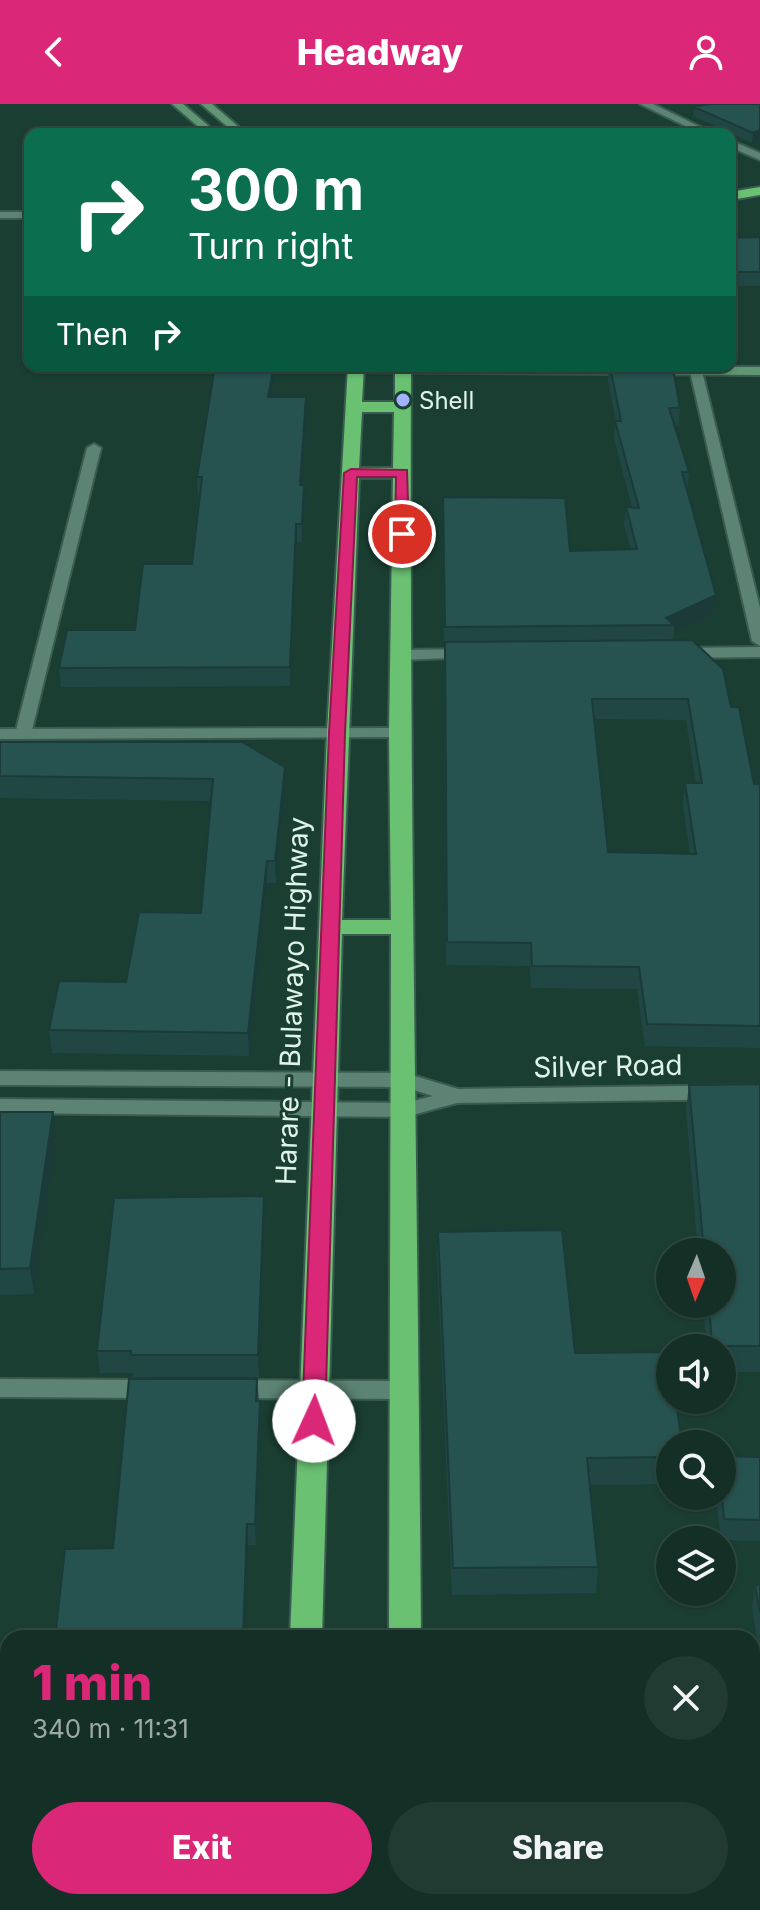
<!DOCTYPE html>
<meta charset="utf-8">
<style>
body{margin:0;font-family:Inter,sans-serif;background:#213b32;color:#f1f3f6;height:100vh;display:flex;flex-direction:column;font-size:30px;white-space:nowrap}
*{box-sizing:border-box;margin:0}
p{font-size:26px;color:#9da9a7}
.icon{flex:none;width:44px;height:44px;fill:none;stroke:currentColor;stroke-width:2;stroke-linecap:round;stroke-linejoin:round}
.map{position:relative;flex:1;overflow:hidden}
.side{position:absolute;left:0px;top:1526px;width:760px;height:280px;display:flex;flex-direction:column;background:#142f26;border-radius:24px 24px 0 0;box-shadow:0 2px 6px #0004,0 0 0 2px #334a43}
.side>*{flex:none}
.top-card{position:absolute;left:24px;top:24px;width:712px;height:244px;border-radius:16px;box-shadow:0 2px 6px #0004,0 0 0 2px #334a43;background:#0b6e4f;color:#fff;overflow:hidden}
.needle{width:52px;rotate:182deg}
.controls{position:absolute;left:656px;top:1134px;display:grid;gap:16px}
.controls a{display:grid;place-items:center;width:80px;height:80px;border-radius:50%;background:#142f26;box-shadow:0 2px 6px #0004,0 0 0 2px #334a43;font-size:40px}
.pin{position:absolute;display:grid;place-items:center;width:68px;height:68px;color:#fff;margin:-34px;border:4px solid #fff;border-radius:50%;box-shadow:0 2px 8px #0007}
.me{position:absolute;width:88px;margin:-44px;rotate:2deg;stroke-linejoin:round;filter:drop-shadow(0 0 6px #0008)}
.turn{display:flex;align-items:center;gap:28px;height:168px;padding:0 32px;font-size:36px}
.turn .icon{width:104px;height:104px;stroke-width:2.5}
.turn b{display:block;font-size:56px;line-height:68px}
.then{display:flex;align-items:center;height:76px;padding:0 32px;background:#0003;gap:16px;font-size:30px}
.round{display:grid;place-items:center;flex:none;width:84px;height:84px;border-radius:42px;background:#213b32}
.overview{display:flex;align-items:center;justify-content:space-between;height:136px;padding:0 32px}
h1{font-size:48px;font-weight:800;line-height:60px;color:#db2777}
.action{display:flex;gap:16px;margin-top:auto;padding:16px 32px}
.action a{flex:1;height:92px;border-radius:48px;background:#db2777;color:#fff;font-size:32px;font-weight:800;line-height:92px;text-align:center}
.action a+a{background:#213b32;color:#f1f3f6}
header{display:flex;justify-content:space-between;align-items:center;height:104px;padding:0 32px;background:#db2777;color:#fff;font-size:36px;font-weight:800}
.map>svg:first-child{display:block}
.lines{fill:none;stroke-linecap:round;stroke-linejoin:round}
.lane-casing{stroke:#3a5b50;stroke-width:4}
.street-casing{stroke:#3a5b50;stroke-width:4}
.secondary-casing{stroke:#3a5b50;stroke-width:4}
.highway-casing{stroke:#3a5b50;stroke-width:4}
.lane{fill:#5c8373;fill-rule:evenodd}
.street{fill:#5c8373;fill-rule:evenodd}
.secondary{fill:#609673;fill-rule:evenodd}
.highway{fill:#6ac172;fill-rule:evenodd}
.wall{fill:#214745;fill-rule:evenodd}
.shaded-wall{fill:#1b3a38}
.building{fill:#265350;stroke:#1b3a38;stroke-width:2;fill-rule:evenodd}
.route{fill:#db2777;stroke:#8e194d;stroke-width:2}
.poi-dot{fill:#a3b2fd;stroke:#1a3f32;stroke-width:3}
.labels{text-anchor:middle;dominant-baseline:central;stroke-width:6;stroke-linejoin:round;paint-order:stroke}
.far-poi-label{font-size:24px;fill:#dff3ea;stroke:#1a3f32;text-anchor:start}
.street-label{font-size:28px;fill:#dff3ea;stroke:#1a3f32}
</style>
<header><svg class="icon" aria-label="back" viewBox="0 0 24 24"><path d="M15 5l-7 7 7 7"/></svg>Headway<svg class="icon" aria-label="person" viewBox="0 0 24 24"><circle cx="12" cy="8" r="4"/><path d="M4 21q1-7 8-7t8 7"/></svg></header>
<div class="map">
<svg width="760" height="1806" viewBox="0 0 760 1806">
<rect width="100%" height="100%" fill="#1a3f32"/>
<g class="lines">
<defs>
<path id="lane" d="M 94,340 L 101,344 L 31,630 L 29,634 L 17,634 L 15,630 L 87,344 Z
M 0,1275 L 152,1276 L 161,1278 L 164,1285 L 161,1292 L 152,1294 L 0,1293 Z
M 232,1276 L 405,1277 L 414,1279 L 417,1286 L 414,1293 L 405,1295 L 232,1294 L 223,1292 L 220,1285 L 223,1278 Z"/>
<path id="street" d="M 640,0 L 653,0 L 715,30 L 702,30 Z
M 730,36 L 760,49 L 760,56 L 730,43 Z
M 0,108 L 30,108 L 30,114 L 0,114 Z
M 696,263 L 702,267 L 760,504 L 760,542 L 752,537 L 690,267 Z
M 760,543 L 760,553 L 677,554 L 669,549 L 677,544 Z
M 469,545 L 477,550 L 475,553 L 401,556 L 393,551 L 401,546 Z
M 399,624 L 405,625 L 407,629 L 405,633 L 0,635 L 0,625 Z
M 0,967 L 405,969 L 458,985 L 760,981 L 760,995 L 457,999 L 405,1013 L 0,1009 L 0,995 L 405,999 L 433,992 L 404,983 L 0,981 Z
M 0,1673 L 8,1673 L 8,1699 L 0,1699 Z
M 752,1699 L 760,1699 L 760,1725 L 752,1725 Z
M 0,1720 L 8,1720 L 8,1746 L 0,1746 Z"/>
<path id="secondary" d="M 172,0 L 183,0 L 218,30 L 207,30 Z
M 201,0 L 212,0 L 247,30 L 236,30 Z
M 351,262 L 760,263 L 760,271 L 356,268 L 351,267 Z"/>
<path id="highway" d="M 760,83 L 760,91 L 730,96 L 730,88 Z
M 348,262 L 364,262 L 362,298 L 395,298 L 395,262 L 411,262 C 409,685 418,1110 421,1534 L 389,1534 L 391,830 L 342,830 L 322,1534 L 290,1534 L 327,629 ZM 362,308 L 394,308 L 393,364 L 359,364 ZM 359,374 L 393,374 L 389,629 L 391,816 L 342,816 Z
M 279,1798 L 315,1798 L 314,1806 L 278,1806 Z
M 387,1798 L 423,1798 L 423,1806 L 387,1806 Z"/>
</defs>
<use href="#lane" class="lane-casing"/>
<use href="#street" class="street-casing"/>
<use href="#secondary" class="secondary-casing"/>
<use href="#highway" class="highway-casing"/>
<use href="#lane" class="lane"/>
<use href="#street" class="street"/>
<use href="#secondary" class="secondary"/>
<use href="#highway" class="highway"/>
</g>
<path class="wall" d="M 760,0 L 752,39 L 693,12 L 694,3 Z
M 760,133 L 760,182 L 730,182 L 730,134 Z
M 730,193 L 733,200 L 731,215 L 730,215 Z
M 198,262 L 277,262 L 272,293 L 306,293 L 307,310 L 301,381 L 304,381 L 305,399 L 302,438 L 297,438 L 290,582 L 61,583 L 59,564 L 135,526 L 192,460 L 200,391 L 198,391 L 197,373 L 214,267 Z
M 609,262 L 653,262 L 680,304 L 679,322 L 674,322 L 689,368 L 687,387 L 716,491 L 714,510 L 674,529 L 673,536 L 731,603 L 754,680 L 760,680 L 760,944 L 645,942 L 637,885 L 531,884 L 530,862 L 446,861 L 443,393 L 570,447 L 631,445 L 624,422 L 626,403 L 632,403 L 614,335 L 615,317 L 616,317 L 608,276 ZM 595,615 L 686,616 L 696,679 L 685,679 L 683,700 L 690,750 L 608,748 Z
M 0,638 L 285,663 L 285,685 L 276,779 L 267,779 L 249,952 L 52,949 L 49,926 L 126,878 L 201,809 L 211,697 L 0,694 Z
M 760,980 L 760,1268 L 722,1268 L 722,1244 L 707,1244 L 703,1200 L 722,1200 L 722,1148 L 698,1148 L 686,1006 L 689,981 Z
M 0,1008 L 56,1033 L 34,1190 L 0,1191 Z
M 264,1092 L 265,1114 L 259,1273 L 133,1273 L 133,1269 L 100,1269 L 97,1247 Z
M 438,1128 L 575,1249 L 670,1340 L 670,1380 L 589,1381 L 598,1463 L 596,1489 L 452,1491 L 437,1154 Z
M 257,1275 L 261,1319 L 256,1441 L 113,1444 Z
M 760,1353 L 760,1437 L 721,1436 L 716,1392 L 722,1392 Z
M 755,1481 L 760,1481 L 760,1554 L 752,1502 Z
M 589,1798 L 752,1798 L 760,1806 L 590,1806 Z"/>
<path class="shaded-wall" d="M 760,26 L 760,36 L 752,39 L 753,29 Z
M 274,262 L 277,262 L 269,310 L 268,293 Z
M 306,293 L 307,310 L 300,399 L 300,381 Z
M 304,381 L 305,399 L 302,438 L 302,420 Z
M 296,420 L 297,438 L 290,582 L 290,563 Z
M 716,491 L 714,510 L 674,529 L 674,521 L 666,514 Z
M 285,663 L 285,685 L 276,779 L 275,757 Z
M 267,757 L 267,779 L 249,952 L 248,929 Z
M 53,1008 L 56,1033 L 34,1190 L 30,1164 Z
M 264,1092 L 265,1114 L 259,1273 L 258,1251 Z
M 260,1297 L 261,1319 L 256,1441 L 255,1420 Z
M 247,1420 L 248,1441 L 245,1534 L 243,1534 Z"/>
<path class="building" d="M 709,0 L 760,0 L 760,26 L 753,29 L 694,3 Z
M 760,133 L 760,168 L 730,168 L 730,134 Z
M 215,262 L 274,262 L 268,293 L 306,293 L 300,381 L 304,381 L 302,420 L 296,420 L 290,563 L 59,564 L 67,526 L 135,526 L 143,460 L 192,460 L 202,373 L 197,373 Z
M 610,262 L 653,262 L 674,270 L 680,304 L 669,304 L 689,368 L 682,368 L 716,491 L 666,514 L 674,521 L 445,523 L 443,393 L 565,394 L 570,447 L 637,445 L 626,403 L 639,404 L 615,317 L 621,317 Z
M 692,536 L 723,565 L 731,603 L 739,603 L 754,680 L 760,680 L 760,922 L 647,920 L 639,863 L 532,862 L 531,839 L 447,838 L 445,538 ZM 592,595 L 688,595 L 702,679 L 685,679 L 696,750 L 608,748 Z
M 0,638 L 242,638 L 285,663 L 275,757 L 267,757 L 248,929 L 49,926 L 59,877 L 126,878 L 139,808 L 201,809 L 213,675 L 0,672 Z
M 760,980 L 760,1242 L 712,1242 L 709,1200 L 722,1200 L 722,1148 L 704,1148 L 689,981 Z
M 0,1008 L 53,1008 L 30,1164 L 0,1165 Z
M 264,1092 L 258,1251 L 131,1251 L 131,1247 L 97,1247 L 114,1094 Z
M 562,1126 L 575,1249 L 668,1248 L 670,1258 L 670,1296 L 676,1296 L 682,1340 L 670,1340 L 670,1353 L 587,1354 L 598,1463 L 453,1464 L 438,1128 Z
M 129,1275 L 257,1275 L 256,1297 L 260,1297 L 255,1420 L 247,1420 L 243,1534 L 55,1534 L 65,1445 L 113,1444 Z
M 722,1352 L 760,1353 L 760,1416 L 724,1415 L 722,1392 Z
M 755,1481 L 760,1481 L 760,1509 Z
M 752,1758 L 760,1758 L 760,1806 L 594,1806 L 593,1798 L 752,1798 Z"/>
<path class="route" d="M 351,365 L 407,366 L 409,430 L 402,434 L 395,430 L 396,373 L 357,373 L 345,629 L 325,1317 L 322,1323 L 314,1325 L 306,1323 L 302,1317 L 329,629 L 344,369 Z"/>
<circle class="poi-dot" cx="403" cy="296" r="8"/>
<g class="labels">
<g class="far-poi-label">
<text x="419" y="296">Shell</text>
</g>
<g class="street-label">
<text transform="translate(292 897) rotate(-88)">Harare - Bulawayo Highway</text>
<text transform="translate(608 962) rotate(-1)">Silver Road</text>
</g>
</g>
</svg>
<div class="controls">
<a><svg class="needle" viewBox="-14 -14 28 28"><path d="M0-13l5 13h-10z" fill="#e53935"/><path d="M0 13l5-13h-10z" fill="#9da9a7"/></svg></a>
<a><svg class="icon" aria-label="sound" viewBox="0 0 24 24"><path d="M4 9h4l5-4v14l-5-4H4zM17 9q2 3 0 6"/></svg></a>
<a><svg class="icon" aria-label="search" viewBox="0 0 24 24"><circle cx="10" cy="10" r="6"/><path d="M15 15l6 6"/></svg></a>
<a><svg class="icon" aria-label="layers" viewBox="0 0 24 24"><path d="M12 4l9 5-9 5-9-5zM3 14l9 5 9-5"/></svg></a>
</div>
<div class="pin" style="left:402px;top:430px;background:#d93025"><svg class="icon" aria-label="arrive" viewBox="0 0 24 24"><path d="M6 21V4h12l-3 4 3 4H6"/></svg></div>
<svg class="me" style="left:314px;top:1317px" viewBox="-20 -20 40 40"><circle r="19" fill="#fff"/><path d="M0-13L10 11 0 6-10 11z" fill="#db2777"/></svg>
<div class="top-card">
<div class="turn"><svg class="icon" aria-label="right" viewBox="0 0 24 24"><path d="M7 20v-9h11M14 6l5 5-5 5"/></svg><div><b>300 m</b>Turn right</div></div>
<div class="then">Then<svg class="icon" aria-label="right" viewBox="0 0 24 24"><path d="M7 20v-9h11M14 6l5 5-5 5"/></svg></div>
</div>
<section class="side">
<div class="overview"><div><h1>1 min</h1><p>340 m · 11:31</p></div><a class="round"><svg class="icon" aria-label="close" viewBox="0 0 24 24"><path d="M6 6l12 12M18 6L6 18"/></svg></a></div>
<div class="action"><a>Exit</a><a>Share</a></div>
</section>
</div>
